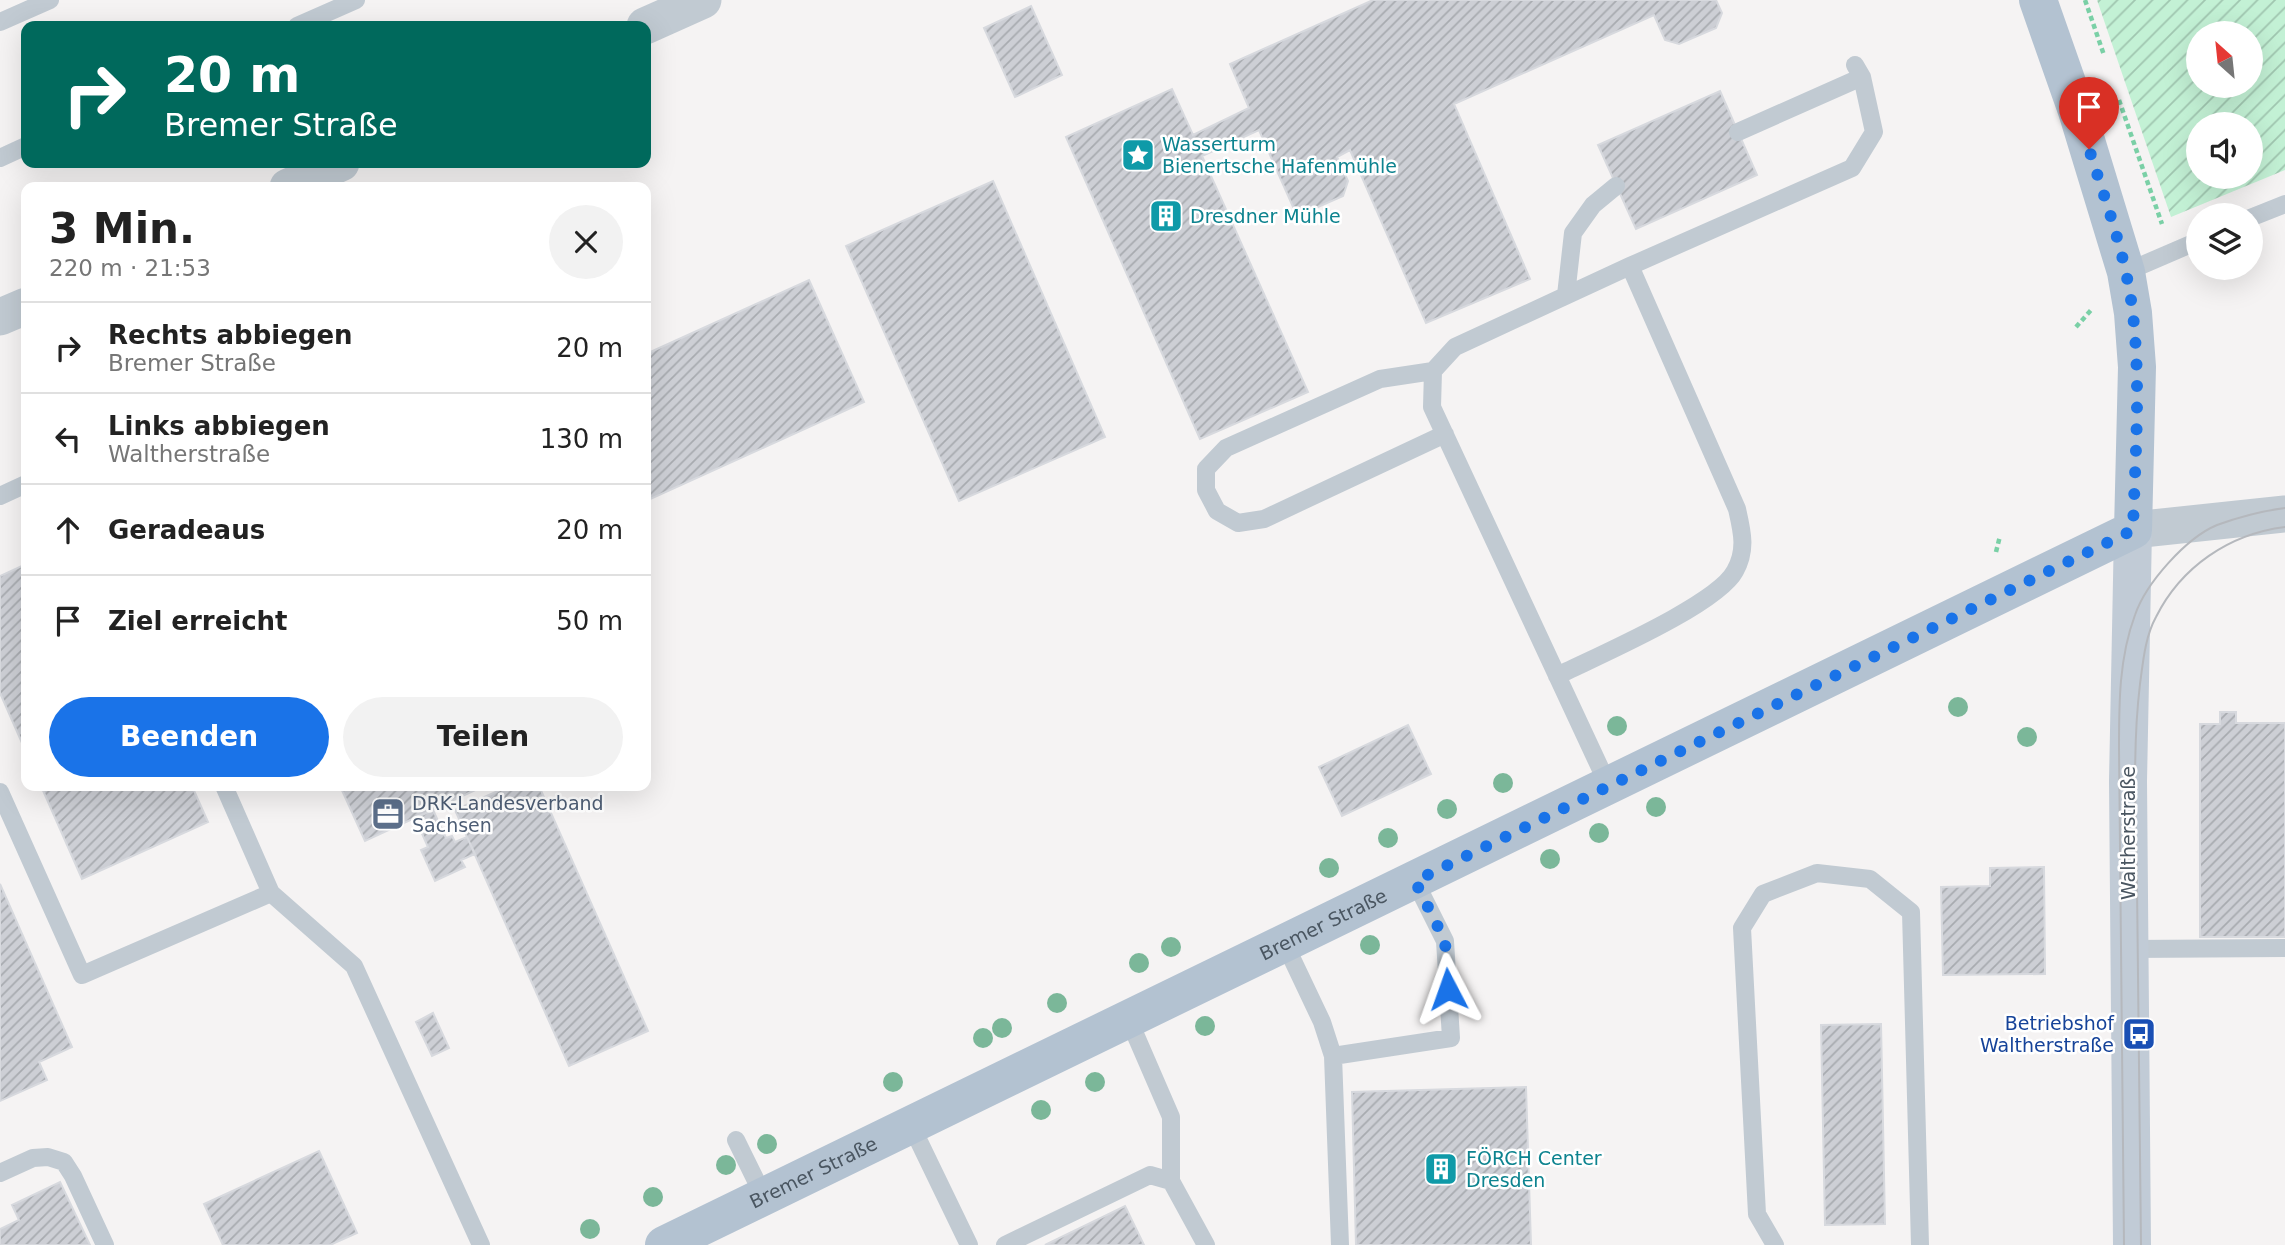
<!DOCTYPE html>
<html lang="de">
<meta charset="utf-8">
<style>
body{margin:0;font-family:"DejaVu Sans",sans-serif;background:#f2f2f2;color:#222;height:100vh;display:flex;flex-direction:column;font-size:26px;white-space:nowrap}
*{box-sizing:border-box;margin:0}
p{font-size:23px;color:#767676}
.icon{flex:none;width:38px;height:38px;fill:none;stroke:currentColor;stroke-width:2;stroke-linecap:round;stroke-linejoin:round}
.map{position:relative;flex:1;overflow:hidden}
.sheet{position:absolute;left:21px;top:182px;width:630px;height:609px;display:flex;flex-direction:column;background:#fff;border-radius:14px;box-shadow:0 7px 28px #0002}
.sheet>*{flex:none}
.top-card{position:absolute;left:21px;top:21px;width:630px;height:147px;border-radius:14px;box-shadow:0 7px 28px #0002;background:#00695c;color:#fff;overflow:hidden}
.needle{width:46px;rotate:333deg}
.tools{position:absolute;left:2186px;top:21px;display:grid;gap:14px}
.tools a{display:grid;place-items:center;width:77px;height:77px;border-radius:50%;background:#fff;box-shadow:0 7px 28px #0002;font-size:35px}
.pin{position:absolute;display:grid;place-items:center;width:60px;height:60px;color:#fff;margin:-72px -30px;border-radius:50% 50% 50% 0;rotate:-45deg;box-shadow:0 0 7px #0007}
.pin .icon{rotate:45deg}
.me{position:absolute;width:77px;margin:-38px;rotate:356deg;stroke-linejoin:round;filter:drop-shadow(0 0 5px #0008)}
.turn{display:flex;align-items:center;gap:24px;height:147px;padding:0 28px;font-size:32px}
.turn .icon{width:91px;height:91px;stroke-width:2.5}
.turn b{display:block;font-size:49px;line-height:60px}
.round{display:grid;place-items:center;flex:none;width:74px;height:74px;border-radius:37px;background:#f2f2f2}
.summary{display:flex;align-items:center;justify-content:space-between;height:119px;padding:0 28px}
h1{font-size:42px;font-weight:600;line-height:52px}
.button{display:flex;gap:14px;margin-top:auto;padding:14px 28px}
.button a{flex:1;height:80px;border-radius:42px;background:#1a73e8;color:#fff;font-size:28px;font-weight:600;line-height:80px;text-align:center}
.button a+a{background:#f2f2f2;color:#222}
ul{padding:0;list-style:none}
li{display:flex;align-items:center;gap:21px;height:91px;padding:0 28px;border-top:2px solid #e0e0e0}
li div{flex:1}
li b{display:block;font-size:26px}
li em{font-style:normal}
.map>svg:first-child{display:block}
.garden{fill:url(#garden-furrows);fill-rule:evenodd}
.building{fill:url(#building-hatch);stroke:#d7d9de;stroke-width:2}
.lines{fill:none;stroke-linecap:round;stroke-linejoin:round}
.path{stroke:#7ad0a6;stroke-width:4.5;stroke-dasharray:5 3.5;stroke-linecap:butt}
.service{stroke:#c1cad2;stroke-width:18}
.minor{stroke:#c1cad2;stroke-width:37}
.secondary{stroke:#c1cbd6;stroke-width:38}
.primary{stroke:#b3c2d1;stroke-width:38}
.tram{stroke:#b5b8bd;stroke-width:2}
.tree{fill:#7bb799}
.route{stroke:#1a73e8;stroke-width:12;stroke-dasharray:0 21.6}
.labels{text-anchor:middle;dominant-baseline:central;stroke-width:5;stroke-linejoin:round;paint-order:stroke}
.culture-label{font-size:19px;fill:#0d838f;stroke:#fff;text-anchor:start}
.service-label{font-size:19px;fill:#4e5e75;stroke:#fff;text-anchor:start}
.street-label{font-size:19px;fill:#4a5661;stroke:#fff}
.transit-label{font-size:19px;fill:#164399;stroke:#fff;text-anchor:end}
</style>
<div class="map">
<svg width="2285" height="1245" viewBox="0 0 2285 1245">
<defs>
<pattern id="garden-furrows" width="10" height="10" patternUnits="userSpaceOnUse" patternTransform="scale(1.75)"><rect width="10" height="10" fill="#c3f1d5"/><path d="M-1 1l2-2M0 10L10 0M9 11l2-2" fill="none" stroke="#a0c6b0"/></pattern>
<pattern id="building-hatch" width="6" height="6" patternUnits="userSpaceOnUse" patternTransform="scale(1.75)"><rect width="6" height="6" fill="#cdcfd5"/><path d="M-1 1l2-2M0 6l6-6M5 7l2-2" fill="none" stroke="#a8abb0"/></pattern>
</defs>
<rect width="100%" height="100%" fill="#f5f3f3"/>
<path class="garden" d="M 2097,0 L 2285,0 L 2285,170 L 2171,217 ZM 2198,33 L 2250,33 L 2250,86 L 2198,86 ZM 2198,124 L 2250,124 L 2250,177 L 2198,177 Z"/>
<path class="building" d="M 1373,0 L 1716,0 L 1722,13 L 1716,28 L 1679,44 L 1665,40 L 1654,15 L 1454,104 L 1530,279 L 1426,323 L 1350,150 L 1337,157 L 1348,181 L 1343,196 L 1309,211 L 1293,207 L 1259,130 L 1202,156 L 1308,392 L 1200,439 L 1066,137 L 1172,89 L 1193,135 L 1249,108 L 1230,64 Z
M 1031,6 L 1062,75 L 1015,97 L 984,28 Z
M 1720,91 L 1757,175 L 1636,229 L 1598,145 Z
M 993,181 L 1105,437 L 959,501 L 846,246 Z
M 809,280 L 864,402 L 646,501 L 646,354 Z
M 26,564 L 26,752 L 0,693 L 0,576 Z
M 2220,712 L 2236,712 L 2236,723 L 2285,723 L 2285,937 L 2200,937 L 2200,724 L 2220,724 Z
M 1408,725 L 1431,774 L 1342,816 L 1319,767 Z
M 41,786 L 192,786 L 208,822 L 82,879 Z
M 340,786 L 484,786 L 365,841 Z
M 509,786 L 539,786 L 648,1031 L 569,1066 L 455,810 Z
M 433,810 L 446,838 L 452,836 L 455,842 L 467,837 L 475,854 L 461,860 L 465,867 L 435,881 L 421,850 L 428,847 L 415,818 Z
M 2044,867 L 2045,974 L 1943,975 L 1941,887 L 1990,886 L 1990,868 Z
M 0,884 L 72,1047 L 39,1062 L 47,1080 L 0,1101 Z
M 433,1013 L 449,1048 L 432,1056 L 416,1022 Z
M 1881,1024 L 1885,1224 L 1825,1225 L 1821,1025 Z
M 1526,1087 L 1531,1245 L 1356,1245 L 1352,1092 Z
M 319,1151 L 357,1233 L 330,1245 L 223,1245 L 204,1204 Z
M 60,1182 L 90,1245 L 0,1245 L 0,1229 L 19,1220 L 12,1205 Z
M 1125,1206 L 1144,1245 L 1045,1245 Z"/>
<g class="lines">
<path class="path" d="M 2085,0 L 2104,55
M 2119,100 L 2162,224
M 2076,327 L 2092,309
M 1996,552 L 2000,536"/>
<path class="service" d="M 0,22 L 50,0
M 297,26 L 356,0
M 1738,132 L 1862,77
M 0,158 L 26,146
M 2250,218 L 2285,204
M 2126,272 L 2198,241
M 1566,295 L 1573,233 L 1593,205 L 1616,186
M 1433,371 L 1380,379 L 1226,448 L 1206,469 L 1206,490 L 1217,511 L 1238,523 L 1264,519 L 1445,434
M 0,496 L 26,484
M 1557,676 C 1595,657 1717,605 1735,571 C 1747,550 1742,531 1737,509 L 1630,266
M 224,786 L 271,893 L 354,966 L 481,1245
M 1609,787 L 1432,407 L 1433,371 L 1455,347 L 1630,266 L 1852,168 L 1874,132 L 1862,77 L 1855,65
M 0,792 L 82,975 L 271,893
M 1285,944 L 1322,1022 L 1333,1056
M 2129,949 L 2285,948
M 1129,1020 L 1171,1117 L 1171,1181
M 911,1125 L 969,1245
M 736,1140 L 764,1197
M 0,1173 L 33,1158 L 48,1157 L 64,1162 L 73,1176 L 105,1245
M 1005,1245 L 1150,1175 L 1171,1181 L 1206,1245
M 1340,1245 L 1333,1056 L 1451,1038 L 1445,941 L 1415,881
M 1775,1245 L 1757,1214 L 1742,928 L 1763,894 L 1817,873 L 1870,879 L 1911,912 L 1920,1245"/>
<path class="minor" d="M 645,26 L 703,0
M 288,187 L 341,163
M 0,317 L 26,306
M 2133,530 L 2285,514"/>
<path class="secondary" d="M 2132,1245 L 2128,781 L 2133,530"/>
<path class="primary" id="s1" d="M 664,1245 L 2133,530 L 2137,367 L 2133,313 L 2126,272 L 2077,111 L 2038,0"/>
<path class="tram" d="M 2124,1245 L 2119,748 C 2119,703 2119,658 2135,615 C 2146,583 2186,538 2217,525 C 2239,517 2262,511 2285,508
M 2141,1245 C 2140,1125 2138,1005 2137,885 C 2136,818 2132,750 2140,684 C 2143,662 2145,637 2156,617 C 2181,567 2229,534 2285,527"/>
</g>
<g class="tree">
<circle cx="1958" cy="707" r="10"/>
<circle cx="1617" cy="726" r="10"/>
<circle cx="2027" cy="737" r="10"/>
<circle cx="1503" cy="783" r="10"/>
<circle cx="1656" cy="807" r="10"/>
<circle cx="1447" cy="809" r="10"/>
<circle cx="1599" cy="833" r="10"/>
<circle cx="1388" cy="838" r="10"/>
<circle cx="1550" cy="859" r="10"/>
<circle cx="1329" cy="868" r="10"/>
<circle cx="1370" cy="945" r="10"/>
<circle cx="1171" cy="947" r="10"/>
<circle cx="1139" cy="963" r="10"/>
<circle cx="1057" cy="1003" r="10"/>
<circle cx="1205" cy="1026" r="10"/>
<circle cx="1002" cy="1028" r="10"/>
<circle cx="983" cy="1038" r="10"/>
<circle cx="893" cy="1082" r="10"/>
<circle cx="1095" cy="1082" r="10"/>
<circle cx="1041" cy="1110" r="10"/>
<circle cx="767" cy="1144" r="10"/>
<circle cx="726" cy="1165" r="10"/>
<circle cx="653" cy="1197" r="10"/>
<circle cx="590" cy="1229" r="10"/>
</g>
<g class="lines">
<path class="route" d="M 1448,989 L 1445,941 L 1415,881 L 2133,530 C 2135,458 2141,386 2133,315 C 2127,259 2106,202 2089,149"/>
</g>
<defs>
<symbol id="sight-square" viewBox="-11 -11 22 22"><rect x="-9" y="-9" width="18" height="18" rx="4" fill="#0f9aa8" stroke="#fff"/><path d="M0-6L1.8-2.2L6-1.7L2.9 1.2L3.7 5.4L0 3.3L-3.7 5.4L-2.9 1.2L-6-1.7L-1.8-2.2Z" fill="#fff"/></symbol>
<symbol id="building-square" viewBox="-11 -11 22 22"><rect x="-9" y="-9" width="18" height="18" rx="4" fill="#0f9aa8" stroke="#fff"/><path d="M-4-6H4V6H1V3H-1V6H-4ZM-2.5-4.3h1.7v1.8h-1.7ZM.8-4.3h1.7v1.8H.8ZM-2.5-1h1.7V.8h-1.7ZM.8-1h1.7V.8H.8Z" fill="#fff"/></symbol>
<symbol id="office-square" viewBox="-11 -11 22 22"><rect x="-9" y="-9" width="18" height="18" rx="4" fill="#5c6f8a" stroke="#fff"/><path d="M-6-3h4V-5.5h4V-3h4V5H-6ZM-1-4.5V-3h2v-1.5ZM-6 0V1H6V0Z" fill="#fff"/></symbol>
<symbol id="bus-square" viewBox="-11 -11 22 22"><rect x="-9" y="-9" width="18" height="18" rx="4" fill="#1a4fb4" stroke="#fff"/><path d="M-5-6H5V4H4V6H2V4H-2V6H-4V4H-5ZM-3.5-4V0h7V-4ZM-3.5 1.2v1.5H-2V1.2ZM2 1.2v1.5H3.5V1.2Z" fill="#fff"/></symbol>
</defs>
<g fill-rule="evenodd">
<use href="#sight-square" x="1119" y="136" width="38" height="38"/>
<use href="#building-square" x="1147" y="197" width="38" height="38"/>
<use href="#office-square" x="369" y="795" width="38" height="38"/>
<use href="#bus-square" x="2120" y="1015" width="38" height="38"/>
<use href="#building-square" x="1422" y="1150" width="38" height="38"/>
</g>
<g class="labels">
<g class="culture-label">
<text x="1162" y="144">Wasserturm<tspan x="1162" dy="22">Bienertsche Hafenmühle</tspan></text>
<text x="1190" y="216">Dresdner Mühle</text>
<text x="1466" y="1158">FÖRCH Center<tspan x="1466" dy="22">Dresden</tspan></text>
</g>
<g class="service-label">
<text x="412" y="803">DRK-Landesverband<tspan x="412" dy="22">Sachsen</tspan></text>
</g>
<g class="street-label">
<text transform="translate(2128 833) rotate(-90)">Waltherstraße</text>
<text stroke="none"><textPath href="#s1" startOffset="733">Bremer Straße</textPath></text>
<text stroke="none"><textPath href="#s1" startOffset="166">Bremer Straße</textPath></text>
</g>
<g class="transit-label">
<text x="2114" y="1023">Betriebshof<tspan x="2114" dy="22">Waltherstraße</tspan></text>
</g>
</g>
</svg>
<div class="tools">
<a><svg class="needle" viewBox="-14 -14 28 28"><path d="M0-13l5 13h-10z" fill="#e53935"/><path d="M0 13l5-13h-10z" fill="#767676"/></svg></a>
<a><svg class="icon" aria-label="sound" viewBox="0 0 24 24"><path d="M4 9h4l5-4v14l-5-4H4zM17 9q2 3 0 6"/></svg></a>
<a><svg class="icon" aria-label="layers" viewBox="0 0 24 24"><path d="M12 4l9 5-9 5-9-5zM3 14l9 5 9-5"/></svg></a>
</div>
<div class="pin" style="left:2089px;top:149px;background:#d93025"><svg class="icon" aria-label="arrive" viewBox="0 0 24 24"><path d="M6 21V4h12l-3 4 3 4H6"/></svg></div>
<svg class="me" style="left:1448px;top:989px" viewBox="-20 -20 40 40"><path d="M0-17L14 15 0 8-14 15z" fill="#1a73e8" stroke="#fff" stroke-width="4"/></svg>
<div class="top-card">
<div class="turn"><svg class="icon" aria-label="right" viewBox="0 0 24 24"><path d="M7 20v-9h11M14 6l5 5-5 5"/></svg><div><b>20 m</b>Bremer Straße</div></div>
</div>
<section class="sheet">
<div class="summary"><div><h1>3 Min.</h1><p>220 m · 21:53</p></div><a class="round"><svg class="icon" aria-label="close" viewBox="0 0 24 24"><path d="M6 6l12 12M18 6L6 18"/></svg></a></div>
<ul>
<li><svg class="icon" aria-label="right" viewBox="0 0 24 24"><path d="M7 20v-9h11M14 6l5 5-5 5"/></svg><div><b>Rechts abbiegen</b><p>Bremer Straße</p></div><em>20 m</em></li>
<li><svg class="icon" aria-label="left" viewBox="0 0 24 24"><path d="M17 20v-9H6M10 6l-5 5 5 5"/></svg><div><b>Links abbiegen</b><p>Waltherstraße</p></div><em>130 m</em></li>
<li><svg class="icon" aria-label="ahead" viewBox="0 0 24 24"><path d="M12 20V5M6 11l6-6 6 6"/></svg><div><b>Geradeaus</b></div><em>20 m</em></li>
<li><svg class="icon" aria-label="arrive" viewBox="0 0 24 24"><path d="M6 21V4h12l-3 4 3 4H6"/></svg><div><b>Ziel erreicht</b></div><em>50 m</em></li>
</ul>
<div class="button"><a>Beenden</a><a>Teilen</a></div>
</section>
</div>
